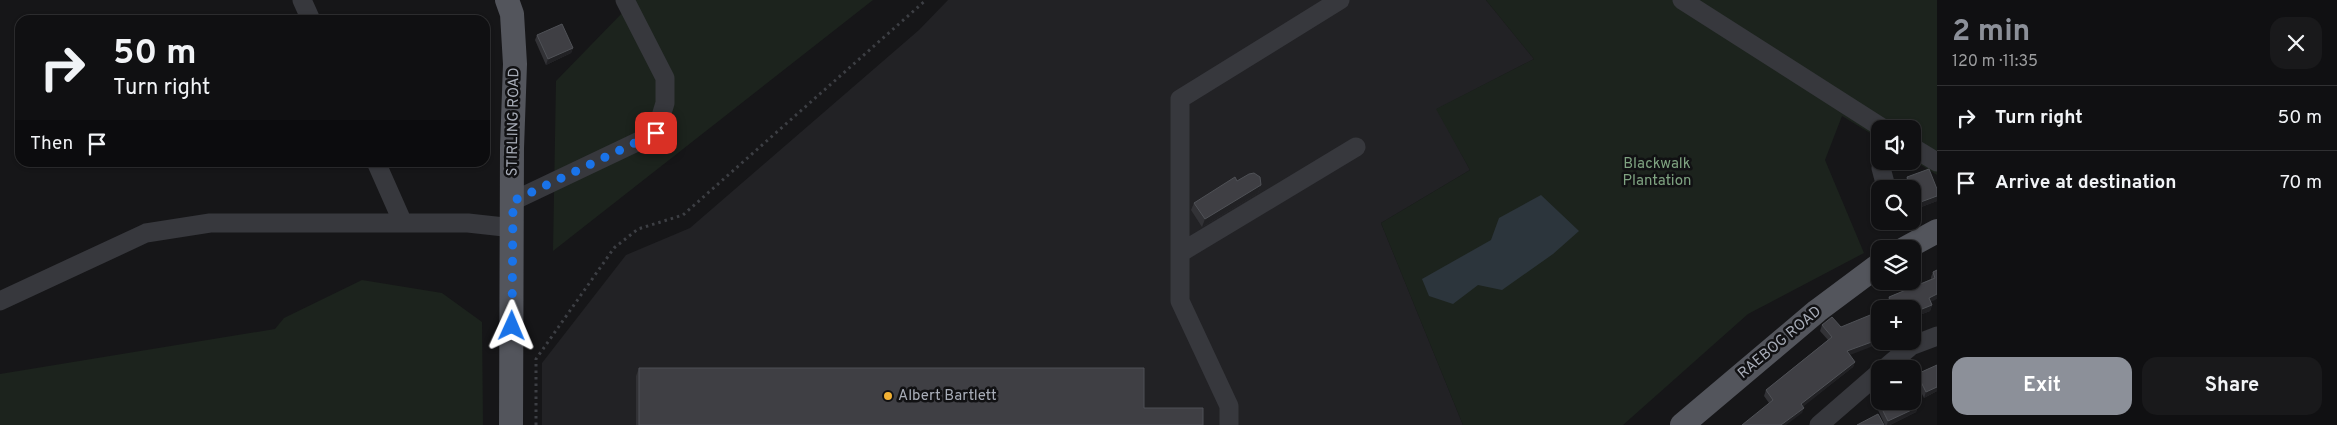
<!DOCTYPE html>
<meta charset="utf-8">
<style>
body{margin:0;font-family:Overpass,sans-serif;background:#19191b;color:#f1f3f6;height:100vh;display:flex;flex-direction:column;font-size:19px;white-space:nowrap}
*{box-sizing:border-box;margin:0}
p{font-size:16px;color:#9c9d9f}
.icon{flex:none;width:28px;height:28px;fill:none;stroke:currentColor;stroke-width:2;stroke-linecap:round;stroke-linejoin:round}
.map{position:relative;flex:1;overflow:hidden}
.sheet{display:flex;flex-direction:column;background:#101012;width:400px}
.sheet>*{flex:none}
.top-card{position:absolute;left:15px;top:15px;width:475px;height:152px;border-radius:15px;box-shadow:0 1px 4px #0004,0 0 0 1px #303032;background:#101012;color:#f1f3f6;overflow:hidden}
.tools{position:absolute;left:1871px;top:120px;display:grid;gap:10px}
.tools a{display:grid;place-items:center;width:50px;height:50px;border-radius:10px;background:#101012;box-shadow:0 1px 4px #0004,0 0 0 1px #303032;font-size:25px}
.pin{position:absolute;display:grid;place-items:center;width:42px;height:42px;color:#fff;margin:-21px;border-radius:10px;box-shadow:0 2px 8px #0006}
.me{position:absolute;width:55px;margin:-28px;rotate:1deg;stroke-linejoin:round;filter:drop-shadow(0 0 4px #0008)}
.turn{display:flex;align-items:center;gap:18px;height:105px;padding:0 15px;font-size:22px}
.turn .icon{width:65px;height:65px;stroke-width:2.5}
.turn b{display:block;font-size:35px;line-height:42px}
.then{display:flex;align-items:center;height:48px;padding:0 15px;background:#0003;gap:10px;font-size:19px}
.round{display:grid;place-items:center;flex:none;width:52px;height:52px;border-radius:15px;background:#19191b}
.head{display:flex;align-items:center;justify-content:space-between;height:85px;padding:0 15px}
h1{font-size:30px;font-weight:700;line-height:38px;color:#8c9099}
.primary-button{display:flex;gap:10px;margin-top:auto;padding:10px 15px}
.primary-button a{flex:1;height:58px;border-radius:15px;background:#8c9099;color:#fff;font-size:20px;font-weight:700;line-height:58px;text-align:center}
.primary-button a+a{background:#19191b;color:#f1f3f6}
ul{padding:0;list-style:none}
li{display:flex;align-items:center;gap:15px;height:65px;padding:0 15px;border-top:1px solid #303032}
li div{flex:1}
li b{display:block;font-size:19px}
li em{font-style:normal}
main{display:flex;flex:1;min-height:0}
.map>svg:first-child{display:block}
.built{fill:#222225}
.green{fill:#1c231d}
.water{fill:#2c353c}
.lines{fill:none;stroke-linecap:round;stroke-linejoin:round}
.path{stroke:#3d3f44;stroke-width:3;stroke-dasharray:2.5 4;stroke-linecap:butt}
.minor{stroke:#37383d;stroke-width:19}
.major{stroke:#53555c;stroke-width:24}
.wall{fill:#323236}
.shaded-wall{fill:#212124}
.building{fill:#3f3f44;stroke:#4f5156}
.route{stroke:#1a73e8;stroke-width:9;stroke-dasharray:0 16.2}
.poi-dot{fill:#f2b134;stroke:#111113;stroke-width:2}
.labels{text-anchor:middle;dominant-baseline:central;stroke-width:5;stroke-linejoin:round;paint-order:stroke}
.street-label{font-size:15px;fill:#a8adb8;stroke:#111113}
.park-label{font-size:15px;fill:#7fa381;stroke:#111113}
.poi-label{font-size:15px;fill:#a8adb8;stroke:#111113;text-anchor:start}
</style>
<main>
<div class="map">
<svg width="1937" height="425" viewBox="0 0 1937 425">
<rect width="100%" height="100%" fill="#161618"/>
<path class="built" d="M 948,0 L 1486,0 L 1534,59 L 1437,109 L 1470,170 L 1381,223 L 1463,425 L 542,425 L 542,363 L 626,255 L 690,228 L 919,30 Z"/>
<path class="green" d="M 630,0 L 873,0 L 553,251 L 556,81 L 625,10 Z
M 1486,0 L 1937,0 L 1937,175 L 1913,160 L 1912,129 L 1880,129 L 1880,139 L 1842,116 L 1825,160 L 1864,253 L 1748,314 L 1623,425 L 1463,425 L 1381,223 L 1470,170 L 1436,109 L 1534,59 Z
M 362,280 L 442,293 L 482,322 L 483,425 L 0,425 L 0,374 L 275,329 L 284,318 Z"/>
<path class="water" d="M 1541,195 L 1579,231 L 1553,254 L 1502,290 L 1478,285 L 1453,304 L 1429,296 L 1422,279 L 1491,240 L 1499,218 Z"/>
<g class="lines">
<path class="path" d="M 536,425 L 536,359 L 614,248 L 638,229 L 683,215 L 926,0"/>
<path class="minor" d="M 302,0 L 311,20
M 1682,0 L 1884,129
M 1912,147 L 1937,162
M 1883,161 L 1881,168 L 1885,183
M 376,162 L 403,223
M 513,201 L 656,133 L 665,103 L 665,78 L 625,0
M 1180,253 L 1180,99 L 1340,0
M 0,301 L 146,233 L 210,223 L 468,223 L 513,228
M 1884,369 L 1911,346 L 1937,336
M 1229,425 L 1229,406 L 1180,301 L 1180,253 L 1356,147
M 1819,425 L 1880,372"/>
<path class="major" d="M 507,0 L 512,14 L 515,64 L 512,148 L 511,425
M 1904,249 L 1937,231
M 1682,425 L 1817,311 L 1880,264"/>
</g>
<path class="wall" d="M 537,35 L 573,48 L 571,53 L 546,65 L 535,40 Z
M 1907,177 L 1937,189 L 1937,201 L 1916,209 L 1912,200 L 1912,189 L 1908,189 L 1905,183 Z
M 1237,181 L 1261,185 L 1258,193 L 1202,227 L 1191,210 L 1194,203 Z
M 1937,270 L 1931,302 L 1932,305 L 1930,311 L 1912,318 L 1912,309 L 1889,308 L 1887,303 L 1889,297 L 1931,279 L 1931,277 L 1933,272 Z
M 1822,325 L 1855,362 L 1853,367 L 1803,406 L 1802,413 L 1769,403 L 1764,396 L 1766,390 L 1828,340 L 1820,331 Z
M 1937,365 L 1937,391 L 1924,398 L 1915,380 L 1917,374 Z
M 639,368 L 1144,408 L 1203,425 L 636,425 L 636,376 Z
M 1879,403 L 1918,407 L 1916,412 L 1890,425 L 1885,425 L 1877,408 Z"/>
<path class="shaded-wall" d="M 573,48 L 571,53 L 546,65 L 548,59 Z
M 1261,185 L 1258,193 L 1202,227 L 1205,219 Z
M 1937,196 L 1937,201 L 1916,209 L 1918,203 Z
M 1937,294 L 1937,299 L 1927,304 L 1929,298 Z
M 1932,305 L 1930,311 L 1912,318 L 1912,313 Z
M 1880,339 L 1880,341 L 1886,341 L 1845,357 L 1847,351 Z
M 1855,362 L 1853,367 L 1799,410 L 1801,404 Z
M 1937,387 L 1937,391 L 1924,398 L 1926,392 Z
M 1918,407 L 1916,412 L 1890,425 L 1887,425 L 1888,421 Z
M 1804,408 L 1802,413 L 1786,425 L 1781,425 Z"/>
<path class="building" d="M 562,24 L 573,48 L 548,59 L 537,35 Z
M 1929,169 L 1937,189 L 1937,196 L 1918,203 L 1907,177 Z
M 1254,173 L 1260,177 L 1261,185 L 1205,219 L 1194,203 L 1235,177 L 1237,181 L 1249,174 Z
M 1937,270 L 1937,294 L 1929,298 L 1932,305 L 1912,313 L 1912,309 L 1886,309 L 1893,306 L 1889,297 L 1935,278 L 1933,272 Z
M 1880,311 L 1880,339 L 1847,351 L 1855,362 L 1801,404 L 1804,408 L 1781,425 L 1742,425 L 1773,400 L 1766,390 L 1832,337 L 1822,325 L 1832,317 L 1841,327 Z
M 1937,365 L 1937,387 L 1926,392 L 1917,374 Z
M 639,368 L 1144,368 L 1144,408 L 1203,408 L 1203,425 L 639,425 Z
M 1912,394 L 1918,407 L 1888,421 L 1879,403 L 1883,401 L 1912,401 Z
M 1878,414 L 1884,425 L 1857,425 Z"/>
<g class="lines">
<path class="route" d="M 512,326 L 513,201 L 656,133"/>
</g>
<circle class="poi-dot" cx="888" cy="396" r="5"/>
<g class="labels">
<g class="street-label">
<text transform="translate(514 122) rotate(-89)">STIRLING ROAD</text>
<text transform="translate(1780 343) rotate(-40)">RAEBOG ROAD</text>
</g>
<g class="park-label">
<text x="1657" y="164">Blackwalk<tspan x="1657" dy="17">Plantation</tspan></text>
</g>
<g class="poi-label">
<text x="898" y="396">Albert Bartlett</text>
</g>
</g>
</svg>
<div class="tools">
<a><svg class="icon" aria-label="sound" viewBox="0 0 24 24"><path d="M4 9h4l5-4v14l-5-4H4zM17 9q2 3 0 6"/></svg></a>
<a><svg class="icon" aria-label="search" viewBox="0 0 24 24"><circle cx="10" cy="10" r="6"/><path d="M15 15l6 6"/></svg></a>
<a><svg class="icon" aria-label="layers" viewBox="0 0 24 24"><path d="M12 4l9 5-9 5-9-5zM3 14l9 5 9-5"/></svg></a>
<a>+</a>
<a>−</a>
</div>
<div class="pin" style="left:656px;top:133px;background:#d93025"><svg class="icon" aria-label="arrive" viewBox="0 0 24 24"><path d="M6 21V4h12l-3 4 3 4H6"/></svg></div>
<svg class="me" style="left:512px;top:326px" viewBox="-20 -20 40 40"><path d="M0-17L14 15 0 8-14 15z" fill="#1a73e8" stroke="#fff" stroke-width="4"/></svg>
<div class="top-card">
<div class="turn"><svg class="icon" aria-label="right" viewBox="0 0 24 24"><path d="M7 20v-9h11M14 6l5 5-5 5"/></svg><div><b>50 m</b>Turn right</div></div>
<div class="then">Then<svg class="icon" aria-label="arrive" viewBox="0 0 24 24"><path d="M6 21V4h12l-3 4 3 4H6"/></svg></div>
</div>
</div>
<section class="sheet">
<div class="head"><div><h1>2 min</h1><p>120 m · 11:35</p></div><a class="round"><svg class="icon" aria-label="close" viewBox="0 0 24 24"><path d="M6 6l12 12M18 6L6 18"/></svg></a></div>
<ul>
<li><svg class="icon" aria-label="right" viewBox="0 0 24 24"><path d="M7 20v-9h11M14 6l5 5-5 5"/></svg><div><b>Turn right</b></div><em>50 m</em></li>
<li><svg class="icon" aria-label="arrive" viewBox="0 0 24 24"><path d="M6 21V4h12l-3 4 3 4H6"/></svg><div><b>Arrive at destination</b></div><em>70 m</em></li>
</ul>
<div class="primary-button"><a>Exit</a><a>Share</a></div>
</section>
</main>
